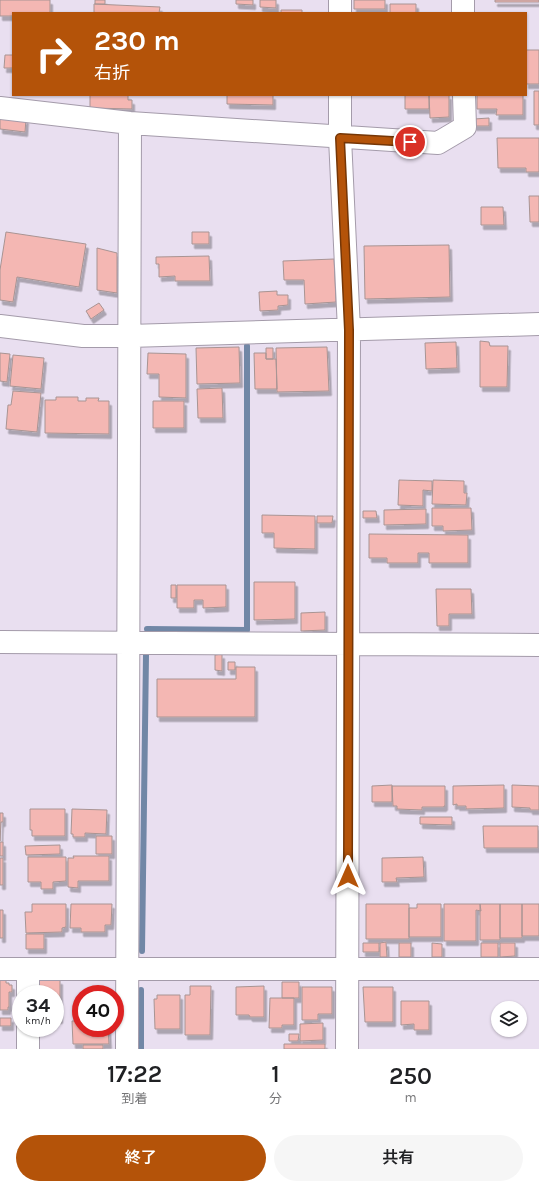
<!DOCTYPE html>
<html lang="ja">
<meta charset="utf-8">
<style>
body{margin:0;font-family:Karla,"Noto Sans JP",sans-serif;background:#f6f6f6;color:#202124;height:100vh;display:flex;flex-direction:column;font-size:15px;white-space:nowrap}
*{box-sizing:border-box;margin:0}
p{font-size:13px;color:#757577}
.icon{flex:none;width:22px;height:22px;fill:none;stroke:currentColor;stroke-width:2;stroke-linecap:round;stroke-linejoin:round}
.map{position:relative;height:1049px;overflow:hidden}
.details{display:flex;flex-direction:column;background:#fff;flex:1}
.details>*{flex:none}
.guide{position:absolute;left:12px;top:12px;width:515px;height:84px;border-radius:0px;box-shadow:0 1px 3px #0004;background:#b45309;color:#fff;overflow:hidden}
.fabs{position:absolute;left:491px;top:1001px;display:grid;gap:8px}
.fabs a{display:grid;place-items:center;width:36px;height:36px;border-radius:50%;background:#fff;box-shadow:0 1px 3px #0004;font-size:20px}
.speed{position:absolute;left:12px;top:985px;display:flex;gap:8px;font-size:20px;font-weight:700;text-align:center}
.speed>*{display:grid;place-content:center;width:52px;height:52px;border-radius:50%;background:#fff;box-shadow:0 1px 3px #0004;line-height:1}
.speed small{font-size:10px;font-weight:400}
.speed .limit{border:6px solid #d22;background:#fff;color:#111}
.pin{position:absolute;display:grid;place-items:center;width:34px;height:34px;color:#fff;margin:-17px;border:2px solid #fff;border-radius:50%;box-shadow:0 1px 4px #0007}
.me{position:absolute;width:44px;margin:-22px;rotate:0deg;stroke-linejoin:round;filter:drop-shadow(0 0 3px #0008)}
.turn{display:flex;align-items:center;gap:14px;height:84px;padding:0 16px;font-size:18px}
.turn .icon{width:52px;height:52px;stroke-width:2.5}
.turn b{display:block;font-size:28px;line-height:34px}
.eta{display:flex;justify-content:space-evenly;align-items:center;height:68px;text-align:center}
.eta b{font-size:24px;font-weight:600;line-height:28px}
.action{display:flex;gap:8px;margin-top:auto;padding:8px 16px}
.action a{flex:1;height:46px;border-radius:24px;background:#b45309;color:#fff;font-size:16px;font-weight:600;line-height:46px;text-align:center}
.action a+a{background:#f6f6f6;color:#202124}
.map>svg:first-child{display:block}
.lines{fill:none;stroke-linecap:round;stroke-linejoin:round}
.stream{stroke:#7187a6;stroke-width:6}
.building{fill:#f4b7b3;stroke:#a89493;filter:url(#shadow)}
.minor-casing{stroke:#a49baa;stroke-width:24}
.minor{stroke:#fff;stroke-width:22}
.route-casing{stroke:#753606;stroke-width:10}
.route{stroke:#b45309;stroke-width:7}
</style>
<div class="map">
<svg width="539" height="1049" viewBox="0 0 539 1049">
<defs>
<filter id="shadow"><feDropShadow dx="2.5" dy="4.5" stdDeviation="0" flood-color="#0004"/></filter>
</defs>
<rect width="100%" height="100%" fill="#e9dff0"/>
<g class="lines">
<path class="stream" d="M 147,629 L 247,630 L 247,346
M 142,951 L 146,655
M 141,1049 L 141,990"/>
</g>
<path class="building" d="M 0,0 L 50,0 L 50,13 L 13,13 L 13,16 L 0,16 Z
M 95,0 L 105,0 L 105,4 L 95,4 Z
M 236,0 L 253,0 L 253,5 L 236,4 Z
M 260,0 L 276,0 L 276,8 L 260,7 Z
M 354,0 L 385,0 L 385,9 L 354,9 Z
M 495,0 L 539,0 L 539,2 L 495,2 Z
M 94,4 L 160,7 L 159,13 L 94,13 Z
M 390,4 L 416,4 L 416,13 L 390,13 Z
M 281,10 L 302,10 L 302,13 L 281,13 Z
M 526,50 L 539,50 L 539,84 L 526,84 Z
M 5,55 L 13,55 L 13,68 L 4,68 Z
M 534,91 L 539,91 L 539,125 L 534,125 Z
M 90,95 L 128,95 L 128,100 L 132,100 L 132,109 L 90,108 Z
M 227,95 L 273,95 L 273,105 L 227,104 Z
M 405,95 L 429,95 L 429,109 L 405,109 Z
M 429,95 L 449,95 L 449,117 L 430,118 Z
M 477,95 L 523,95 L 523,115 L 496,115 L 497,109 L 477,109 Z
M 0,116 L 26,119 L 25,132 L 0,129 Z
M 489,118 L 489,126 L 474,126 L 474,119 Z
M 497,138 L 539,138 L 539,172 L 526,172 L 526,168 L 498,168 Z
M 529,196 L 539,196 L 539,222 L 530,222 Z
M 481,207 L 503,207 L 504,225 L 481,225 Z
M 6,232 L 86,244 L 79,287 L 17,277 L 13,302 L 0,300 L 0,270 Z
M 192,232 L 209,232 L 209,244 L 192,244 Z
M 449,245 L 450,297 L 365,299 L 364,246 Z
M 97,248 L 117,253 L 117,293 L 97,290 Z
M 209,256 L 210,281 L 175,281 L 175,276 L 159,277 L 159,264 L 156,264 L 156,257 Z
M 334,259 L 336,302 L 305,304 L 304,280 L 284,280 L 283,261 Z
M 277,291 L 277,295 L 288,295 L 288,305 L 278,306 L 278,310 L 260,311 L 259,292 Z
M 99,303 L 104,310 L 91,319 L 86,311 Z
M 480,341 L 489,342 L 490,346 L 508,346 L 507,387 L 480,387 Z
M 456,342 L 457,368 L 426,369 L 425,343 Z
M 239,347 L 240,383 L 197,384 L 196,348 Z
M 327,347 L 329,391 L 277,392 L 276,348 Z
M 266,348 L 273,348 L 273,359 L 266,359 Z
M 0,353 L 10,354 L 7,382 L 0,381 Z
M 148,353 L 186,354 L 186,398 L 159,397 L 159,374 L 147,374 Z
M 254,353 L 266,353 L 266,359 L 276,359 L 277,389 L 255,389 Z
M 13,355 L 44,358 L 41,389 L 10,386 Z
M 222,388 L 223,418 L 198,418 L 197,389 Z
M 13,391 L 41,393 L 37,432 L 6,429 L 8,405 L 11,405 Z
M 56,397 L 78,397 L 78,401 L 86,401 L 86,398 L 99,398 L 98,401 L 109,401 L 109,434 L 45,433 L 45,400 L 56,400 Z
M 153,401 L 184,401 L 184,428 L 153,428 Z
M 399,480 L 432,481 L 432,491 L 423,490 L 423,506 L 398,505 Z
M 433,480 L 464,481 L 464,493 L 467,493 L 466,505 L 432,504 Z
M 432,508 L 471,508 L 472,530 L 443,531 L 443,526 L 432,526 Z
M 426,509 L 426,524 L 384,525 L 384,510 Z
M 363,511 L 376,511 L 377,518 L 363,518 Z
M 262,515 L 315,516 L 315,549 L 274,548 L 274,533 L 262,533 Z
M 317,516 L 333,516 L 332,523 L 317,523 Z
M 369,534 L 468,535 L 468,563 L 429,563 L 429,553 L 418,553 L 418,563 L 387,563 L 387,558 L 369,558 Z
M 254,582 L 295,582 L 295,619 L 254,620 Z
M 171,585 L 176,585 L 176,598 L 171,598 Z
M 177,585 L 226,585 L 226,607 L 203,608 L 203,600 L 194,600 L 194,608 L 177,608 Z
M 436,589 L 471,589 L 472,614 L 449,614 L 449,626 L 437,626 Z
M 325,612 L 325,630 L 301,631 L 301,613 Z
M 222,654 L 222,671 L 215,670 L 215,655 Z
M 228,662 L 235,662 L 235,670 L 228,670 Z
M 236,667 L 255,667 L 255,717 L 157,717 L 157,679 L 236,679 Z
M 392,785 L 392,802 L 372,802 L 372,786 Z
M 504,785 L 504,808 L 466,809 L 466,806 L 457,806 L 457,804 L 453,805 L 453,786 Z
M 512,785 L 539,786 L 539,810 L 530,810 L 530,808 L 512,807 Z
M 392,786 L 445,786 L 445,806 L 444,806 L 444,807 L 422,807 L 422,810 L 397,809 L 397,806 L 393,806 Z
M 30,809 L 65,809 L 65,836 L 32,836 L 32,830 L 30,830 Z
M 72,809 L 107,810 L 106,834 L 85,833 L 85,837 L 73,837 L 73,834 L 71,834 Z
M 0,813 L 3,813 L 3,822 L 1,822 L 0,841 Z
M 420,817 L 452,817 L 452,825 L 420,824 Z
M 483,826 L 538,826 L 538,848 L 484,848 Z
M 96,836 L 112,836 L 112,854 L 96,854 Z
M 0,842 L 3,842 L 3,856 L 0,856 Z
M 60,845 L 60,854 L 26,855 L 25,846 Z
M 73,856 L 109,856 L 109,881 L 78,881 L 78,888 L 68,887 L 68,858 L 74,858 Z
M 28,857 L 66,857 L 66,881 L 53,882 L 53,889 L 41,889 L 41,882 L 28,882 Z
M 423,857 L 424,877 L 396,878 L 397,882 L 382,882 L 382,858 Z
M 0,858 L 3,858 L 3,885 L 0,885 Z
M 32,904 L 66,904 L 66,927 L 62,928 L 62,932 L 26,933 L 25,912 L 32,912 Z
M 71,904 L 112,904 L 111,925 L 105,925 L 105,932 L 81,932 L 81,928 L 70,928 Z
M 366,904 L 409,904 L 409,939 L 366,939 Z
M 417,904 L 441,904 L 441,937 L 409,937 L 409,908 L 417,908 Z
M 444,904 L 480,904 L 481,911 L 476,910 L 476,941 L 444,941 Z
M 480,904 L 500,904 L 500,940 L 480,940 Z
M 500,904 L 522,904 L 522,938 L 500,938 Z
M 522,904 L 539,904 L 539,936 L 522,936 Z
M 0,910 L 3,910 L 3,938 L 0,938 Z
M 26,934 L 44,934 L 44,949 L 26,949 Z
M 386,942 L 387,957 L 380,957 L 380,943 Z
M 363,943 L 379,943 L 379,952 L 363,952 Z
M 399,943 L 411,943 L 411,957 L 399,957 Z
M 432,943 L 442,944 L 442,957 L 432,957 Z
M 481,943 L 498,943 L 498,957 L 481,957 Z
M 500,943 L 515,943 L 515,956 L 500,957 Z
M 0,980 L 6,980 L 6,983 L 9,983 L 9,985 L 12,985 L 12,992 L 9,992 L 9,1007 L 8,1007 L 8,1010 L 0,1010 Z
M 38,980 L 60,980 L 60,1019 L 55,1019 L 55,994 L 38,994 Z
M 282,982 L 299,982 L 299,998 L 282,998 Z
M 190,986 L 211,986 L 210,1035 L 185,1035 L 185,995 L 190,995 Z
M 264,986 L 264,1017 L 250,1017 L 249,1015 L 236,1015 L 236,987 Z
M 302,987 L 332,987 L 332,1014 L 318,1014 L 318,1020 L 302,1020 Z
M 363,987 L 393,987 L 393,1022 L 365,1022 Z
M 157,995 L 180,995 L 180,1029 L 155,1029 L 154,999 L 157,999 Z
M 270,998 L 294,998 L 294,1025 L 282,1025 L 282,1028 L 269,1028 Z
M 401,1001 L 429,1001 L 429,1030 L 414,1030 L 414,1024 L 401,1025 Z
M 0,1018 L 11,1018 L 11,1026 L 0,1026 Z
M 72,1021 L 81,1021 L 81,1028 L 108,1028 L 109,1044 L 73,1044 Z
M 323,1023 L 323,1040 L 300,1041 L 300,1024 Z
M 289,1034 L 299,1034 L 298,1041 L 289,1041 Z
M 284,1044 L 325,1044 L 325,1049 L 284,1049 Z
M 83,1045 L 103,1045 L 103,1049 L 83,1049 Z"/>
<g class="lines">
<defs>
<path id="minor" d="M 463,0 L 463,13
M 340,13 L 340,0
M 340,95 L 340,138 L 349,330 L 347,1049
M 0,108 L 130,123 L 438,143 L 465,127 L 464,95
M 0,326 L 83,336 L 129,336 L 539,324
M 0,642 L 539,645
M 0,969 L 539,969
M 28,994 L 28,969
M 28,1049 L 28,1028
M 127,1049 L 130,123"/>
</defs>
<use href="#minor" class="minor-casing"/>
<use href="#minor" class="minor"/>
</g>
<g class="lines">
<defs>
<path id="route" d="M 348,876 L 349,330 L 340,138 L 410,142"/>
</defs>
<use href="#route" class="route-casing"/>
<use href="#route" class="route"/>
</g>
</svg>
<div class="fabs">
<a><svg class="icon" aria-label="layers" viewBox="0 0 24 24"><path d="M12 4l9 5-9 5-9-5zM3 14l9 5 9-5"/></svg></a>
</div>
<div class="speed"><div>34<small>km/h</small></div><div class="limit">40</div></div>
<div class="pin" style="left:410px;top:142px;background:#d93025"><svg class="icon" aria-label="arrive" viewBox="0 0 24 24"><path d="M6 21V4h12l-3 4 3 4H6"/></svg></div>
<svg class="me" style="left:348px;top:876px" viewBox="-20 -20 40 40"><path d="M0-17L14 15 0 8-14 15z" fill="#b45309" stroke="#fff" stroke-width="4"/></svg>
<div class="guide">
<div class="turn"><svg class="icon" aria-label="right" viewBox="0 0 24 24"><path d="M7 20v-9h11M14 6l5 5-5 5"/></svg><div><b>230 m</b>右折</div></div>
</div>
</div>
<section class="details">
<div class="eta">
<div><b>17:22</b><p>到着</p></div>
<div><b>1</b><p>分</p></div>
<div><b>250</b><p>m</p></div>
</div>
<div class="action"><a>終了</a><a>共有</a></div>
</section>
